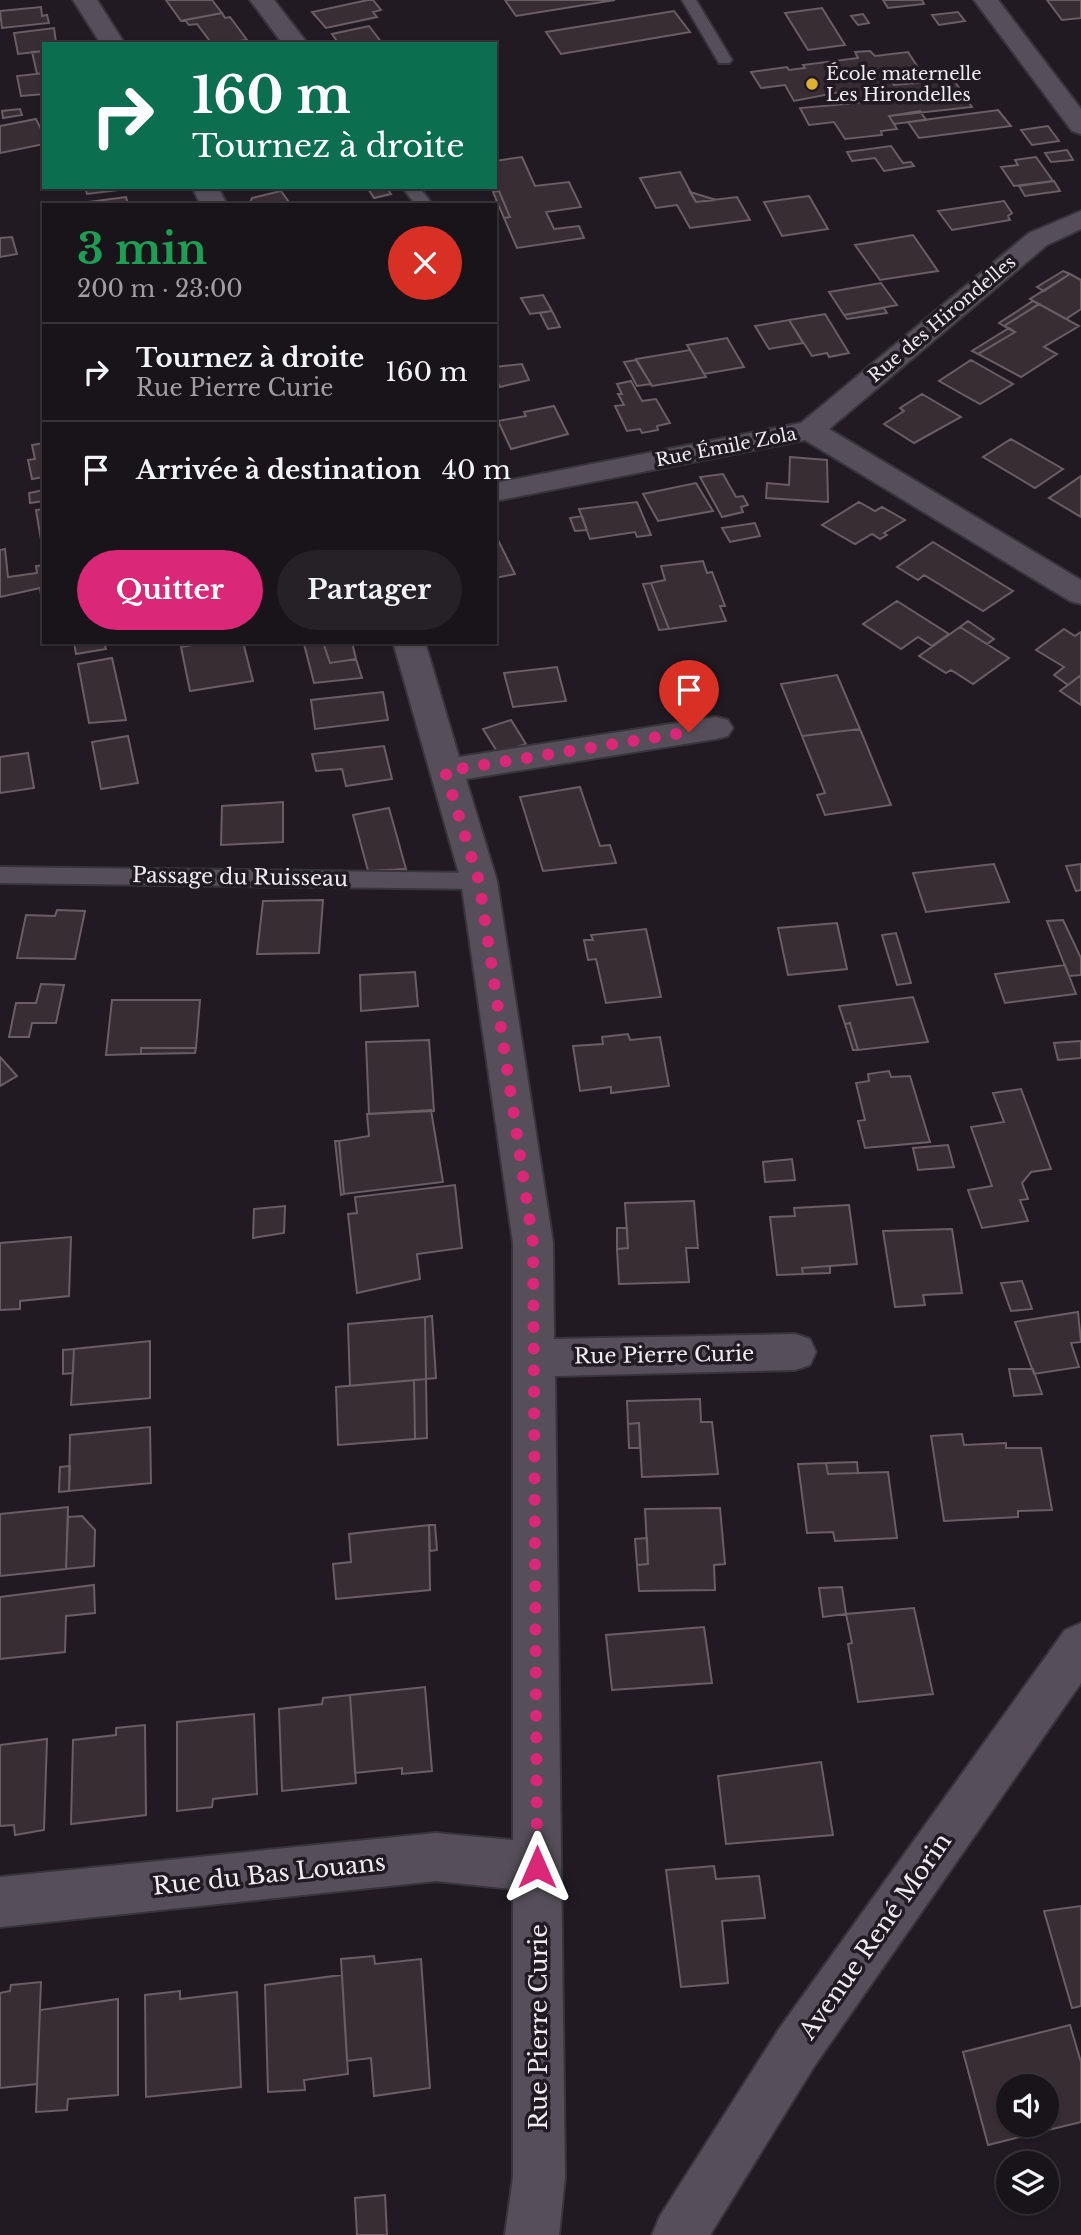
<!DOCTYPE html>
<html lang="fr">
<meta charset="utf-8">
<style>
body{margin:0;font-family:"Libre Baskerville",serif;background:#262127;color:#f1f3f6;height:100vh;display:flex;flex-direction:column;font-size:26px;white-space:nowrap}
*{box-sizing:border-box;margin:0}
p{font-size:23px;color:#9f9ea2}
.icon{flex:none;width:38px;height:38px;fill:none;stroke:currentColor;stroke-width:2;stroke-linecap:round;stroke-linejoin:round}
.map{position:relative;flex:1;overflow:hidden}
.panel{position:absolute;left:42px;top:203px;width:455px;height:441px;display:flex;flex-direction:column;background:#19141a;border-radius:0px;box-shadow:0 2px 5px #0004,0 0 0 2px #373339}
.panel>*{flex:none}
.top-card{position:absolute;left:42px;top:42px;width:455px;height:147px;border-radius:0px;box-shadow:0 2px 5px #0004,0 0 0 2px #373339;background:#0b6e4f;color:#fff;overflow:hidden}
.tools{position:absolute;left:996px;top:2074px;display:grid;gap:14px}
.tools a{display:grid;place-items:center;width:63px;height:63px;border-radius:50%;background:#19141a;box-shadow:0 2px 5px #0004,0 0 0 2px #373339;font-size:35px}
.pin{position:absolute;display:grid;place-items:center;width:60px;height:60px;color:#fff;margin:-72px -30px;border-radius:50% 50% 50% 0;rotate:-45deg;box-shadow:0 0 7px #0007}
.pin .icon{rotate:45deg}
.me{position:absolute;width:77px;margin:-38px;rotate:0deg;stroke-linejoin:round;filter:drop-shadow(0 0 5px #0008)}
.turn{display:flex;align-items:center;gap:24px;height:147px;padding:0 35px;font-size:32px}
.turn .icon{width:91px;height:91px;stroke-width:2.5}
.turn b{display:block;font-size:49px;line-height:60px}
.round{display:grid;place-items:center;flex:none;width:74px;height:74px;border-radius:37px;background:#262127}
.summary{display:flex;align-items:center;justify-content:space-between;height:119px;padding:0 35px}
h1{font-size:42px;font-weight:700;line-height:52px;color:#1e9e55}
.action{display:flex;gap:14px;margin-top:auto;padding:14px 35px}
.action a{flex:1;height:80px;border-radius:42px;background:#db2777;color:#fff;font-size:28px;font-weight:700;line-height:80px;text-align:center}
.action a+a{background:#262127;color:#f1f3f6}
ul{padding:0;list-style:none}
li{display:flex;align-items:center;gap:21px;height:98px;padding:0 35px;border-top:2px solid #373339}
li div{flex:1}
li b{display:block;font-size:26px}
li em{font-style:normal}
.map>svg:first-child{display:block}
.building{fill:#382d33;stroke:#6a5d64;stroke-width:2;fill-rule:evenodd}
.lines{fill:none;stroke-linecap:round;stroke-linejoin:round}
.service-casing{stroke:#38343b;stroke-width:4}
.minor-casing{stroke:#38343b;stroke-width:4}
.service{fill:#564f59;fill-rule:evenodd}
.minor{fill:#564f59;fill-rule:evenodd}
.route{stroke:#db2777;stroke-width:12;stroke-dasharray:0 21.6}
.poi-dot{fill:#dfb034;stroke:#211a23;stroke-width:2.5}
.labels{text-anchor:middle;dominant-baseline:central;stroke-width:7;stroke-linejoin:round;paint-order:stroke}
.far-poi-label{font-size:18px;fill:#efebf1;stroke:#211a23;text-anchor:start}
.far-street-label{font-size:18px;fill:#efebf1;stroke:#211a23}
.street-label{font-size:21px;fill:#efebf1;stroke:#211a23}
.near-street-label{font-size:24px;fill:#efebf1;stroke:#211a23}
</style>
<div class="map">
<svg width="1081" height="2235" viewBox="0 0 1081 2235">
<rect width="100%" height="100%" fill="#211a23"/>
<path class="building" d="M 166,0 L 212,0 L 222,13 L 181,21 Z
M 368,0 L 373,0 L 381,10 L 373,12 L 377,17 L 326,28 L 312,12 Z
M 505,0 L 615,0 L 516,16 Z
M 883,0 L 922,0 L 924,4 L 888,8 Z
M 1047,0 L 1081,0 L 1081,18 L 1062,20 Z
M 41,7 L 42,16 L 47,15 L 49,23 L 2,28 L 0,11 Z
M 822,8 L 845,45 L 808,50 L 785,13 Z
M 674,11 L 690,32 L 561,54 L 546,32 Z
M 958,12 L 965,21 L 939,25 L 932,15 Z
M 222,13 L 225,18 L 230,17 L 247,40 L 212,44 L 197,24 L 189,25 L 185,20 Z
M 863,14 L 869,23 L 858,25 L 851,16 Z
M 369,26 L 382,43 L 339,44 L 332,34 Z
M 54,28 L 56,42 L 44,44 L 44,51 L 18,54 L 14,33 Z
M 44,51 L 44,73 L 37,74 L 32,52 Z
M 870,51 L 875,56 L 908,52 L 919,69 L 887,74 L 894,85 L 917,83 L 915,79 L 951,76 L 972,107 L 889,116 L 897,129 L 881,131 L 882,135 L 845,139 L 834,122 L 809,125 L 800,108 L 858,103 L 850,90 L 794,101 L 785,85 L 761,88 L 751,72 L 787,67 L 789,70 L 805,68 L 803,65 L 858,58 L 855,52 Z
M 44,73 L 44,94 L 21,96 L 17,76 Z
M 20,109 L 22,115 L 3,118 L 2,111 Z
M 998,110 L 1011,126 L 919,138 L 908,122 Z
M 920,111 L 926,120 L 894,124 L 889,116 Z
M 36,119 L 44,135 L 44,144 L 0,153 L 0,126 Z
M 1048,126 L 1059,141 L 1032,145 L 1021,130 Z
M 891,146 L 903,163 L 911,162 L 914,166 L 884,171 L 875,158 L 852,161 L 847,152 Z
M 1067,150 L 1073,160 L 1051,162 L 1045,153 Z
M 522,157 L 535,186 L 569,182 L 581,207 L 546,212 L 554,229 L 579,226 L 584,238 L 517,248 L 504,218 L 510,217 L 499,191 L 493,192 L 491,187 L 495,187 L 495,161 Z
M 1036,157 L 1053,181 L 1014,186 L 1001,167 L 1018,165 L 1015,160 Z
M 680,172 L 696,202 L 737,197 L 750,220 L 690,228 L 677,205 L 656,208 L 640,178 Z
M 1054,181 L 1060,191 L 1025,196 L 1019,186 Z
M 85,187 L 134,187 L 134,188 L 87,194 Z
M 367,187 L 386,187 L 391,194 L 374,198 Z
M 281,191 L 291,205 L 249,204 L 252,198 Z
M 499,191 L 510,217 L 504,218 L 493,192 Z
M 690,192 L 716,200 L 696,202 Z
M 809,196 L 828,229 L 782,236 L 764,202 Z
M 126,197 L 128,205 L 73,204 Z
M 1004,201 L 1012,213 L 1008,216 L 1010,220 L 952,230 L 938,211 Z
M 913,235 L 938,271 L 880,280 L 855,245 Z
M 12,237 L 17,254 L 0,257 L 0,238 Z
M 1063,271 L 1070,274 L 1044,291 L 1037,287 Z
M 1070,274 L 1081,280 L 1081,309 L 1066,319 L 1030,299 Z
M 881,283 L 897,305 L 844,315 L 829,292 Z
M 543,295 L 552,311 L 530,314 L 521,298 Z
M 1033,301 L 1039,304 L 1004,326 L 999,323 Z
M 1039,304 L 1079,326 L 1044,347 L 1057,354 L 1021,377 L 978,354 L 1015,332 L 1004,326 Z
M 884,308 L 887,313 L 847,319 L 844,315 Z
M 552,311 L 560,327 L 548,329 L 540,313 Z
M 825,314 L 849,353 L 829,357 L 827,353 L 812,356 L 789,320 Z
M 789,320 L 803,343 L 769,349 L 755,326 Z
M 1009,328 L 1015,332 L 978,354 L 972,351 Z
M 727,338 L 744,367 L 704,374 L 687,345 Z
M 690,350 L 706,377 L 652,386 L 636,359 Z
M 636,360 L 651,384 L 637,386 L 624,362 Z
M 971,360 L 1013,384 L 980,404 L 939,381 Z
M 522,364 L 529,380 L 500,387 L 495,377 L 495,367 Z
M 631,381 L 642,401 L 656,399 L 670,423 L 657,426 L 658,430 L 642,433 L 640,429 L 627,431 L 615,406 L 624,405 L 618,394 L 622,394 L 617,384 Z
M 922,394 L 961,417 L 914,443 L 884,424 L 904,411 L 900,408 Z
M 554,406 L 568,434 L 511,449 L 498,421 L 526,416 L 524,412 Z
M 1011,439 L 1063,469 L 1035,488 L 983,457 Z
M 44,443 L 44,477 L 32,479 L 28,460 L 35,459 L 32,445 Z
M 790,457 L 827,460 L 828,502 L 766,498 L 767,483 L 789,485 Z
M 723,474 L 736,497 L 743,496 L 748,505 L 741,507 L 743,512 L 722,517 L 700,477 Z
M 1081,476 L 1081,517 L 1049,498 Z
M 696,483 L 713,511 L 658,521 L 643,494 Z
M 44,490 L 44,501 L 30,503 L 29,493 Z
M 637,502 L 651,535 L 637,537 L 635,532 L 590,539 L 579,509 Z
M 859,502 L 875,511 L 882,507 L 905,520 L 884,533 L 887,535 L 880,539 L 872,534 L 855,544 L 822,525 Z
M 44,509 L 44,540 L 41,540 L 36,510 Z
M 582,516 L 587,530 L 575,531 L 570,518 Z
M 755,523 L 760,536 L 730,542 L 722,528 Z
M 495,536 L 496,536 L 515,574 L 495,578 Z
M 933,542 L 1013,591 L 983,611 L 924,575 L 918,580 L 897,567 Z
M 5,549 L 8,577 L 37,573 L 36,566 L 44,565 L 44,594 L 41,595 L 40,588 L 0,597 L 0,550 Z
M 703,561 L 707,573 L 712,572 L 725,606 L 720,606 L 726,621 L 669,629 L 651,583 L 665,580 L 661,566 Z
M 651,583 L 669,629 L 659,630 L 643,584 Z
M 897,601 L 949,634 L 932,646 L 918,637 L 901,649 L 863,624 Z
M 968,621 L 994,639 L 987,644 L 960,627 Z
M 960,627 L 1009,658 L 973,684 L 951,670 L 946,673 L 919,656 Z
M 1064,629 L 1075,636 L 1081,632 L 1081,675 L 1068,685 L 1054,675 L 1064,667 L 1036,650 Z
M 74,642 L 104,642 L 106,649 L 76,654 Z
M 211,642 L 243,642 L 253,681 L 190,691 L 181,647 Z
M 323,642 L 330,663 L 356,659 L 362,678 L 314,683 L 304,644 Z
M 323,642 L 352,642 L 356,659 L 330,663 Z
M 112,658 L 126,720 L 89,723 L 78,664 Z
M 557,667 L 566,701 L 513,707 L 504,673 Z
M 837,675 L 860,729 L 802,736 L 781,684 Z
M 1081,675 L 1081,705 L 1060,691 Z
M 383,692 L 388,720 L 315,729 L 311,700 Z
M 511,720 L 526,744 L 498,753 L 483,729 Z
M 860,729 L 891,805 L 825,815 L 817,795 L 825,793 L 802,736 Z
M 128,736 L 138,783 L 101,789 L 92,742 Z
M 384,746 L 392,779 L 346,786 L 342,769 L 316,771 L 312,754 Z
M 28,753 L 34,788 L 0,793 L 0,757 Z
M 580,787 L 600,846 L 610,845 L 616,863 L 543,871 L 520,797 Z
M 283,802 L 283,842 L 221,845 L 222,806 Z
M 389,808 L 406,869 L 368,871 L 353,815 Z
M 994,864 L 1009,902 L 926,912 L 913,873 Z
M 1081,864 L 1081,890 L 1076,891 L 1066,866 Z
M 323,900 L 319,953 L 257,954 L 263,901 Z
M 57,910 L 85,911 L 75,959 L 17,958 L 26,915 L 55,916 Z
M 1063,920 L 1081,958 L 1081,975 L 1069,976 L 1047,921 Z
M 837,923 L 847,969 L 788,975 L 778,928 Z
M 646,929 L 661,997 L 606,1003 L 596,959 L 588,960 L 584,940 L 593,940 L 591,935 Z
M 896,933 L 911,983 L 897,985 L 882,935 Z
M 1065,965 L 1076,994 L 1005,1003 L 995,974 Z
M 415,972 L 418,1006 L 361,1011 L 360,975 Z
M 41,984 L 64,985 L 56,1023 L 32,1023 L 29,1037 L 9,1037 L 16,1003 L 36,1003 Z
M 913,997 L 928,1042 L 858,1050 L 850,1023 L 845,1024 L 839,1006 Z
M 112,1000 L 200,1000 L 196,1048 L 141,1048 L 141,1054 L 106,1055 Z
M 850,1023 L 858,1050 L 853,1050 L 845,1024 Z
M 628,1034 L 630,1040 L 660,1037 L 669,1086 L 611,1093 L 611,1087 L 580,1091 L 573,1046 L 603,1044 L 602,1037 Z
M 429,1040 L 434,1111 L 369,1114 L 366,1042 Z
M 1081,1041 L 1081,1058 L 1058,1060 L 1054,1043 Z
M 141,1048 L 196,1048 L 195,1053 L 141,1054 Z
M 0,1057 L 17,1076 L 0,1086 Z
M 889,1071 L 891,1077 L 910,1076 L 930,1142 L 865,1148 L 858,1121 L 865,1120 L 856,1083 L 869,1081 L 868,1074 Z
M 1021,1089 L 1051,1169 L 1031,1172 L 1022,1183 L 1028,1199 L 1020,1200 L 1028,1221 L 982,1228 L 968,1190 L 992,1186 L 971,1127 L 1004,1122 L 993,1093 Z
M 431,1110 L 443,1182 L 344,1194 L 339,1141 L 369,1136 L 367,1114 Z
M 335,1141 L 339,1141 L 344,1194 L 341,1195 Z
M 948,1145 L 954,1167 L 918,1170 L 913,1148 Z
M 792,1159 L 795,1180 L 765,1182 L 763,1162 Z
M 455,1185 L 462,1248 L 417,1254 L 420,1279 L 357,1293 L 348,1214 L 357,1213 L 355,1197 Z
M 694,1201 L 698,1248 L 686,1248 L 689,1282 L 619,1284 L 617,1249 L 628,1248 L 625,1203 Z
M 849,1205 L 857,1264 L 802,1268 L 803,1274 L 777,1275 L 770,1217 L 795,1216 L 794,1208 Z
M 285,1206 L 284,1233 L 253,1238 L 254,1209 Z
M 617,1228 L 627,1228 L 628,1248 L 617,1249 Z
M 952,1229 L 962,1293 L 923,1295 L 925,1305 L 895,1307 L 883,1231 Z
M 71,1237 L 69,1296 L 20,1301 L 20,1309 L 0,1310 L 0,1243 Z
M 830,1266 L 830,1273 L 803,1274 L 802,1268 Z
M 1022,1281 L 1032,1309 L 1011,1311 L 1001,1283 Z
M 1078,1312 L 1081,1342 L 1071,1343 L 1079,1367 L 1034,1374 L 1015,1322 Z
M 432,1316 L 436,1378 L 426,1379 L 425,1317 Z
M 425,1317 L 426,1379 L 350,1386 L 348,1324 Z
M 150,1341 L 150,1398 L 71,1405 L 74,1349 Z
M 74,1349 L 73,1373 L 63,1374 L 63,1350 Z
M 1009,1369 L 1033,1369 L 1042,1394 L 1014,1396 Z
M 426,1379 L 427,1438 L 415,1439 L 414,1380 Z
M 414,1380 L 415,1439 L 338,1445 L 336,1387 Z
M 700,1399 L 701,1422 L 712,1422 L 718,1474 L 642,1477 L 639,1423 L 628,1424 L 627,1401 Z
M 639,1423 L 640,1448 L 629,1448 L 628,1424 Z
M 150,1427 L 151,1483 L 69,1491 L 70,1435 Z
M 962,1434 L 964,1445 L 1006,1443 L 1006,1448 L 1041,1448 L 1052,1510 L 1018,1511 L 1018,1517 L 944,1521 L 931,1436 Z
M 857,1462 L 858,1473 L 828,1474 L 826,1463 Z
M 826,1463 L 828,1474 L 888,1472 L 897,1538 L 835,1541 L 833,1532 L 807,1533 L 798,1464 Z
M 70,1466 L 69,1491 L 59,1492 L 60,1467 Z
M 68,1507 L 66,1569 L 0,1576 L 0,1514 Z
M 720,1508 L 725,1564 L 714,1565 L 715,1590 L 639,1591 L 637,1565 L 648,1564 L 645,1509 Z
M 82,1516 L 95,1530 L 94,1566 L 66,1569 L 68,1517 Z
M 429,1525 L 430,1590 L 336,1599 L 333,1564 L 351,1562 L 349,1534 Z
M 429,1525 L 435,1525 L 437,1550 L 430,1551 Z
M 647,1538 L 648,1564 L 637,1565 L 635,1539 Z
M 94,1585 L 95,1613 L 66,1616 L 65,1652 L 0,1659 L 0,1597 Z
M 842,1587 L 846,1614 L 823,1617 L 819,1588 Z
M 914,1608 L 933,1694 L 858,1702 L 848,1644 L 852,1643 L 846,1614 Z
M 704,1627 L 712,1683 L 612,1690 L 606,1635 Z
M 425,1687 L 432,1771 L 402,1774 L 402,1768 L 355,1773 L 350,1695 Z
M 350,1695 L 356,1783 L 282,1791 L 279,1709 L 322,1704 L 323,1698 Z
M 254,1714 L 257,1794 L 213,1799 L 212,1807 L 177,1811 L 177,1722 Z
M 145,1725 L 146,1815 L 71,1824 L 73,1740 L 116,1735 L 116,1728 Z
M 47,1739 L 44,1830 L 15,1835 L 14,1825 L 0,1826 L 0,1745 Z
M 821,1762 L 833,1835 L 726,1844 L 718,1776 Z
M 714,1866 L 716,1879 L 759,1876 L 765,1918 L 722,1921 L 728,1983 L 681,1987 L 666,1870 Z
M 1081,1906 L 1081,2006 L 1072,2008 L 1044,1911 Z
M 374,1956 L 375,1964 L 421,1959 L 430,2088 L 374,2096 L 371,2058 L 347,2061 L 341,1959 Z
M 342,1975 L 348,2074 L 304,2080 L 305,2090 L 268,2092 L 265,1985 Z
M 41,1982 L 37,2084 L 0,2088 L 0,1993 L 10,1991 L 11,1985 Z
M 180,1991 L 180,1999 L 237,1992 L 241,2087 L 146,2097 L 145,1995 Z
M 118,1999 L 118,2095 L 68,2099 L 67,2110 L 36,2112 L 40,2010 Z
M 1070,2025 L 1081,2062 L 1081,2122 L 988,2145 L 963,2052 ZM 1008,2086 L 1046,2086 L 1046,2124 L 1008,2124 Z
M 385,2195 L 387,2235 L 357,2235 L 355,2198 Z"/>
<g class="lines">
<defs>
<path id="service" d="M 682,0 L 696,0 L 732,60 L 729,63 L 719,63 Z
M 402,187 L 419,187 L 433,205 L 416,205 Z
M 0,867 L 479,873 L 487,875 L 490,881 L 487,887 L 479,889 L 0,883 Z"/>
<path id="minor" d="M 73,0 L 97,0 L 125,44 L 101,44 Z
M 250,0 L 274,0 L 308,44 L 283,44 Z
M 974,0 L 998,0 L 1081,109 L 1081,134 L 1072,131 Z
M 192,187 L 218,187 L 227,205 L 201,205 Z
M 1081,211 L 1081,229 L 1047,245 L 829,429 L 1081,580 L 1081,604 L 1070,601 L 805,440 L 495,501 L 495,483 L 801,423 L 1029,233 Z
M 393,642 L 425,642 L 459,757 L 716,717 L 728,720 L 733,728 L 728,736 L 716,739 L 466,779 L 497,881 L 553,1243 L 554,1339 L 795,1334 L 810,1339 L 816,1352 L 810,1365 L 795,1370 L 555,1376 L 565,2177 L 559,2235 L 505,2235 L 513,2177 L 513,1889 L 436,1881 L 0,1927 L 0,1877 L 436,1833 L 513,1840 L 513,1243 L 461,881 Z
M 1081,1623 L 1081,1683 L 815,2065 L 710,2235 L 652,2235 L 660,2216 L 779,2029 L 1065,1630 Z"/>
</defs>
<use href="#service" class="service-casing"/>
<use href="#minor" class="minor-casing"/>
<use href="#service" class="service"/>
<use href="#minor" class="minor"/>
</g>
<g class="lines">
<path class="route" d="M 537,1867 L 533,1243 L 479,881 L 445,771 L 689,732"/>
</g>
<circle class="poi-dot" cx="812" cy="84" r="7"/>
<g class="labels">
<g class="far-poi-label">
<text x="826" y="74">École maternelle<tspan x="826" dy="21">Les Hirondelles</tspan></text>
</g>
<g class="far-street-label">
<text transform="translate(942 319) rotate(-40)">Rue des Hirondelles</text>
<text transform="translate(726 447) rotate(-11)">Rue Émile Zola</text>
</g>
<g class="street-label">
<text transform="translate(240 877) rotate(1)">Passage du Ruisseau</text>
<text transform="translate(664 1355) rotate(-1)">Rue Pierre Curie</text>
</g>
<g class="near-street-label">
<text transform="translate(269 1874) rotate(-6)">Rue du Bas Louans</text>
<text transform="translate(875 1936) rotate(-55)">Avenue René Morin</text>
<text transform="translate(538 2027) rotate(-90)">Rue Pierre Curie</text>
</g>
</g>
</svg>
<div class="tools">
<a><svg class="icon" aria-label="sound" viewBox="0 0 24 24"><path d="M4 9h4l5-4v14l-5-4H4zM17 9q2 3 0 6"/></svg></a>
<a><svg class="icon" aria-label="layers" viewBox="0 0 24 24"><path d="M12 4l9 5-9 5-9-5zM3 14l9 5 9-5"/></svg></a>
</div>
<div class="pin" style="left:689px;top:732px;background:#d93025"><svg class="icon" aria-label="arrive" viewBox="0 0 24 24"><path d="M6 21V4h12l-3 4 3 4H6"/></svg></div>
<svg class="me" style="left:537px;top:1867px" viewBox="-20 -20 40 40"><path d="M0-17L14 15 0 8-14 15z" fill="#db2777" stroke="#fff" stroke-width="4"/></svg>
<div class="top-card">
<div class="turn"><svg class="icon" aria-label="right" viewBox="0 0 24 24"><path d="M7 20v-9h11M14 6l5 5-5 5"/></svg><div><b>160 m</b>Tournez à droite</div></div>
</div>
<section class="panel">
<div class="summary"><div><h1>3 min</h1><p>200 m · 23:00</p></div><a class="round" style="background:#d93025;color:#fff"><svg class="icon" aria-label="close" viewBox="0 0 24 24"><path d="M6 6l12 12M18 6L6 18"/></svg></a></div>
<ul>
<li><svg class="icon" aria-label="right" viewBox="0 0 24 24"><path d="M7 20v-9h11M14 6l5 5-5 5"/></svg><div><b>Tournez à droite</b><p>Rue Pierre Curie</p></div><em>160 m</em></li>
<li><svg class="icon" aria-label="arrive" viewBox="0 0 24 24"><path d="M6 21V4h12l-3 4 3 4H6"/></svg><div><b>Arrivée à destination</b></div><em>40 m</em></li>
</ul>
<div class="action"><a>Quitter</a><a>Partager</a></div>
</section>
</div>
